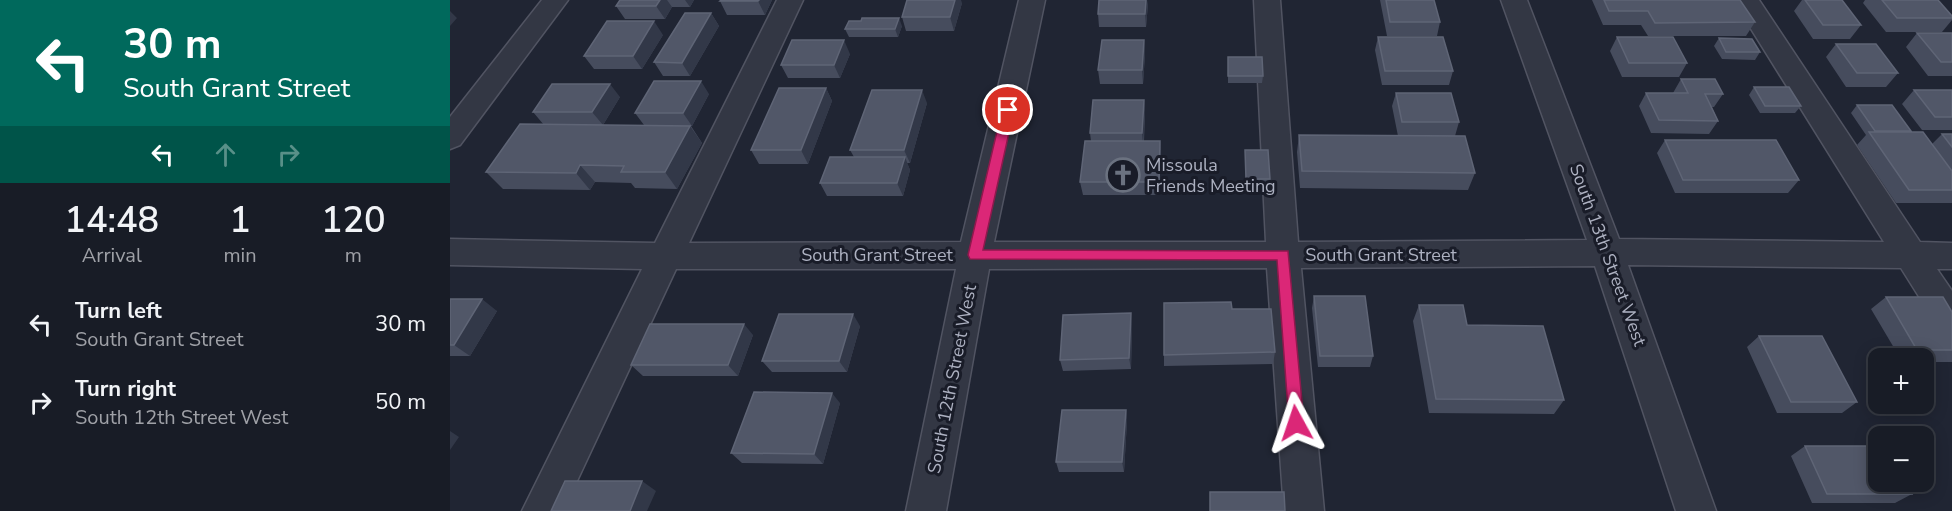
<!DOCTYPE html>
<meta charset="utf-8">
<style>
body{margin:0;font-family:"Nunito Sans",sans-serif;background:#21252e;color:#f1f3f6;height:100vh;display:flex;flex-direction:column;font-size:22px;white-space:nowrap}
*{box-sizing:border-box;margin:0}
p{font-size:20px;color:#9fa1a7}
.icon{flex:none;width:33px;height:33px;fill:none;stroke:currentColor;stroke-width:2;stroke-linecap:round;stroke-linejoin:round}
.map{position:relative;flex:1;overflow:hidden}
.panel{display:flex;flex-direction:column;background:#181c26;width:450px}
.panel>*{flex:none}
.guide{background:#00695c;color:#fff;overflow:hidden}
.buttons{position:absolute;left:1418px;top:348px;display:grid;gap:12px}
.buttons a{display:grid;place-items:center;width:66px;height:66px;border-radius:12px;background:#181c26;box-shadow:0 3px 15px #0003,0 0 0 2px #363a43;font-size:30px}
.pin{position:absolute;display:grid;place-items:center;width:51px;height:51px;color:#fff;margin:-26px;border:3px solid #fff;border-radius:50%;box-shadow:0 2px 6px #0007}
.me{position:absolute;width:66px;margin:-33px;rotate:355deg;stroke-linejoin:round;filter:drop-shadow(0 0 4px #0008)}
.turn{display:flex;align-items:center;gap:21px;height:126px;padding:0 24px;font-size:27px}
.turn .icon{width:78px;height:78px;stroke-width:2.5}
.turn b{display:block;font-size:42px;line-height:51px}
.lanes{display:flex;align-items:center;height:57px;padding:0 24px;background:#0003;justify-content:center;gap:30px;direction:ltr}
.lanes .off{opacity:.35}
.eta{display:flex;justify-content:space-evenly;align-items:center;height:102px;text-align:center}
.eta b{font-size:36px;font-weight:600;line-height:42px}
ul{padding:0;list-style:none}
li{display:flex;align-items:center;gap:18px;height:78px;padding:0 24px}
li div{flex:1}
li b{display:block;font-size:22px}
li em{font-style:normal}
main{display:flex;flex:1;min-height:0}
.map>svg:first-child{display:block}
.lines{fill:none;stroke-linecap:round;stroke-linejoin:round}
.minor-casing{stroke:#515462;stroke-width:3}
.minor{fill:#333744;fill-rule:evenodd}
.wall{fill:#464c5d}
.shaded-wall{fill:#323848}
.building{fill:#515768;stroke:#5f6576;stroke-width:1.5}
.route{fill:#db2777;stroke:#8e194d;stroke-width:1.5}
.labels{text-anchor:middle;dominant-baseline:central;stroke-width:6;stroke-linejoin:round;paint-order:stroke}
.poi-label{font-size:18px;fill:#adb1c1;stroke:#191c28;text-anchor:start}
.street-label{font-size:18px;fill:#adb1c1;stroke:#191c28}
</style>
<main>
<section class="panel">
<div class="guide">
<div class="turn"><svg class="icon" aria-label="left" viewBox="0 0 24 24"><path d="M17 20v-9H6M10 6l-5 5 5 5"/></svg><div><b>30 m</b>South Grant Street</div></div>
<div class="lanes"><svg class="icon" aria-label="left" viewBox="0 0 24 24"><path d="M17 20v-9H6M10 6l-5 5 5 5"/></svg><svg class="icon off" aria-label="ahead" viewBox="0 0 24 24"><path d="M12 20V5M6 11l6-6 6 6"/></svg><svg class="icon off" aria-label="right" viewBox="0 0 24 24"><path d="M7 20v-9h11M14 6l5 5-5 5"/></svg></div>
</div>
<div class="eta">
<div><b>14:48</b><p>Arrival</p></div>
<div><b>1</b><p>min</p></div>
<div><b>120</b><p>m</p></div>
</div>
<ul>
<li><svg class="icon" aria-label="left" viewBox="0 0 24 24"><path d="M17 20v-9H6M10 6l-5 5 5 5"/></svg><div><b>Turn left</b><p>South Grant Street</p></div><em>30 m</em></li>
<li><svg class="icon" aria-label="right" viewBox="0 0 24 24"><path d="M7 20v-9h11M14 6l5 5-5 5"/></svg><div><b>Turn right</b><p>South 12th Street West</p></div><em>50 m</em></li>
</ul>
</section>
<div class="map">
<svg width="1502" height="511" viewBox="0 0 1502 511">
<rect width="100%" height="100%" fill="#202533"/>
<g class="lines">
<defs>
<path id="minor" d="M 92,0 L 118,0 L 10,145 L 0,149 L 0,117 Z
M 327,0 L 353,0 L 239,243 L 511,242 L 569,0 L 595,0 L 544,242 L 816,242 L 804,0 L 830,0 L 848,242 L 1137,240 L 1051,0 L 1077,0 L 1169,239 L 1434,242 L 1283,0 L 1309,0 L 1470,242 L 1502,243 L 1502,269 L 1487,269 L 1502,291 L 1502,335 L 1490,330 L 1451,268 L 1178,265 L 1266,511 L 1226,511 L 1145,266 L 851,268 L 874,511 L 834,511 L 817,268 L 539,269 L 496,511 L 456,511 L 506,269 L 226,269 L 113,511 L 72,511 L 192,269 L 0,265 L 0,239 L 205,243 Z"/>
</defs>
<use href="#minor" class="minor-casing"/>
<use href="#minor" class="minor"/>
</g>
<path class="wall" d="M 170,0 L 244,0 L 240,7 L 222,7 L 215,19 L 175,19 L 166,6 Z
M 322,0 L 315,15 L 277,15 L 270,1 Z
M 930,0 L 984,0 L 990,22 L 987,36 L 937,36 Z
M 1142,0 L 1290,0 L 1305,22 L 1296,36 L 1198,36 L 1191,25 L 1153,25 Z
M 1352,0 L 1392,0 L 1411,25 L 1400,39 L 1363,39 L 1344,11 Z
M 1415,0 L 1488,0 L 1502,16 L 1502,20 L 1492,32 L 1436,32 L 1413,3 Z
M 512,3 L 504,31 L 456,31 L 452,17 Z
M 698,4 L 696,27 L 649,27 L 648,14 Z
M 261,13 L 269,26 L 240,76 L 213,76 L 204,62 Z
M 452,26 L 448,37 L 399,37 L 395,29 Z
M 1467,33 L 1502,33 L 1502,76 L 1478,76 L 1456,47 Z
M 213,35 L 192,69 L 144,69 L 134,56 Z
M 928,37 L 1003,71 L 999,85 L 932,85 L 925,50 Z
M 1167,37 L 1237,63 L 1229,77 L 1172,77 L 1160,51 Z
M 1269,38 L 1310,52 L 1305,60 L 1272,59 L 1264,46 Z
M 694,40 L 695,54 L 693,84 L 650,84 L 648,70 Z
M 1386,44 L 1448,73 L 1436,87 L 1396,87 L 1376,57 Z
M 400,54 L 390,78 L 338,78 L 331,65 Z
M 778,57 L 813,76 L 812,83 L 778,83 Z
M 1231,79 L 1273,94 L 1264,107 L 1262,107 L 1268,121 L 1259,134 L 1201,133 L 1189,106 L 1196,93 L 1223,93 Z
M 1304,87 L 1351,106 L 1345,113 L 1310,113 L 1299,95 Z
M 376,88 L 382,101 L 358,164 L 309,164 L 301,150 Z
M 1464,90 L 1502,90 L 1502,130 L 1472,130 L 1452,104 Z
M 946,93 L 1009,122 L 1005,136 L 948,136 L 942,106 Z
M 259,94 L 242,126 L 241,126 L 252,143 L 227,189 L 185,188 L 181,183 L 145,182 L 140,190 L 53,189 L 36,172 L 94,125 L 83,112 L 170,97 L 153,125 L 194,125 L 185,113 Z
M 694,100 L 695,113 L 694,141 L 710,141 L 711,154 L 709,195 L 633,195 L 630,182 L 641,141 L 640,133 Z
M 477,103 L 460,163 L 457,163 L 460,170 L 453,196 L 377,196 L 370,183 L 404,157 L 400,150 Z
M 1407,105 L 1482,144 L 1492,134 L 1502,134 L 1502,203 L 1446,203 L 1407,145 L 1416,135 L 1401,113 Z
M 849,135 L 1025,173 L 1018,190 L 850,188 L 847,152 Z
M 1215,140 L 1349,180 L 1338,193 L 1225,193 L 1207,153 Z
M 795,150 L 820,179 L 819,186 L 796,186 Z
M 864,296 L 923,356 L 920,367 L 868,367 L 862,308 Z
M 1436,297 L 1502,312 L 1502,362 L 1473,362 L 1473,358 L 1450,358 L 1421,309 Z
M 0,299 L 47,311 L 20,356 L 0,356 Z
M 969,305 L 1017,325 L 1114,400 L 1104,414 L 979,413 L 963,321 Z
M 782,309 L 825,352 L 823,364 L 714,366 L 714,355 Z
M 682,325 L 681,369 L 613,371 L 610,360 Z
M 410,326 L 397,372 L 322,372 L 312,361 Z
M 303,335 L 288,376 L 193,376 L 181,365 Z
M 1309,336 L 1407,402 L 1392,413 L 1327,413 L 1297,347 Z
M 390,403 L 373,464 L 292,463 L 281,453 Z
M 676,410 L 677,421 L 674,472 L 609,472 L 606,462 Z
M 1355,446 L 1462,494 L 1445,503 L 1362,503 L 1341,456 Z"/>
<path class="shaded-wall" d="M 210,0 L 217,0 L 222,7 L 215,19 L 206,6 Z
M 235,0 L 244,0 L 240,7 Z
M 309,0 L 322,0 L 315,15 L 308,1 Z
M 505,0 L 511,0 L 512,3 L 504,31 L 500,17 Z
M 696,0 L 697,0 L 698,4 L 696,27 L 695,14 Z
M 0,11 L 7,18 L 0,26 Z
M 261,13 L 269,26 L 240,76 L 232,63 Z
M 449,18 L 452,26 L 448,37 L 445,29 Z
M 204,21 L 213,35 L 192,69 L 183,56 Z
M 394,40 L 400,54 L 390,78 L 384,65 Z
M 694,40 L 695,54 L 693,84 L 692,70 Z
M 251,81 L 259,94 L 242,126 L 233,113 Z
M 160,84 L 170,97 L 153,125 L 142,112 Z
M 376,88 L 382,101 L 358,164 L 351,150 Z
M 472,90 L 477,103 L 460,163 L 454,150 Z
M 694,100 L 695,113 L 693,146 L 692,133 Z
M 240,126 L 252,143 L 227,189 L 215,172 Z
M 710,141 L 711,154 L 709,195 L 709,182 Z
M 455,157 L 460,170 L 453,196 L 447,183 Z
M 130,165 L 145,182 L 140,190 L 126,173 Z
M 32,299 L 47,311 L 20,356 L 4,345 Z
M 681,313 L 682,325 L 681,369 L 679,358 Z
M 403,314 L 410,326 L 397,372 L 389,361 Z
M 294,324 L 303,335 L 288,376 L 278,365 Z
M 382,393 L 390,403 L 373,464 L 364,454 Z
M 676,410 L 677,421 L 674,472 L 672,462 Z
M 0,431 L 9,437 L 0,450 Z
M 192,481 L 206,491 L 197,511 L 180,511 Z"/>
<path class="building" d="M 170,0 L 210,0 L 206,6 L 166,6 Z
M 271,0 L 309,0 L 308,1 L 270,1 Z
M 457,0 L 505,0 L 500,17 L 452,17 Z
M 649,0 L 696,0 L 695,14 L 648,14 Z
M 936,0 L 984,0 L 990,22 L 940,22 Z
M 1154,0 L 1290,0 L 1305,22 L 1205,23 L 1198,11 L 1159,11 Z
M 1355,0 L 1392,0 L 1411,25 L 1373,25 Z
M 1432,0 L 1488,0 L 1502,16 L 1502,18 L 1447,18 Z
M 235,13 L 261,13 L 232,63 L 204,62 Z
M 412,18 L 449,18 L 445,29 L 395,29 L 399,21 L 411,21 Z
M 157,21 L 204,21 L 183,56 L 134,56 Z
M 1467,33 L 1502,33 L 1502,62 L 1491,62 Z
M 928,37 L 993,37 L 1003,71 L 935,71 Z
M 1167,37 L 1223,37 L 1237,63 L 1179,63 Z
M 1269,38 L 1302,39 L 1310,52 L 1276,52 Z
M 342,40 L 394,40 L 384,65 L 331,65 Z
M 652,40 L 694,40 L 692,70 L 648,70 Z
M 1386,44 L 1426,44 L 1448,73 L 1407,73 Z
M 778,57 L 812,57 L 813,76 L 778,76 Z
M 1231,79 L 1265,79 L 1273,94 L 1255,94 L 1268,121 L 1209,120 L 1196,93 L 1238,93 Z
M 204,81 L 251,81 L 233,113 L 185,113 Z
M 102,84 L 160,84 L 142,112 L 83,112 Z
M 1304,87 L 1339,87 L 1351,106 L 1315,106 Z
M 329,88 L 376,88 L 351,150 L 301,150 Z
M 422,90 L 472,90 L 454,150 L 400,150 Z
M 1464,90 L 1502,90 L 1502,117 L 1485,117 Z
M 946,93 L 1001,93 L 1009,122 L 952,122 Z
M 643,100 L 694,100 L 692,133 L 640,133 Z
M 1407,105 L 1442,105 L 1461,131 L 1425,131 Z
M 70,124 L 240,126 L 215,172 L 171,172 L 174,166 L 130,165 L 126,173 L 36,172 Z
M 1419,132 L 1473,132 L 1502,171 L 1502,190 L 1459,190 Z
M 1492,134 L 1502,134 L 1502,147 Z
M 849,135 L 1015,136 L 1025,173 L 852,171 Z
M 1215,140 L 1326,140 L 1349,180 L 1233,180 Z
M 635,141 L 710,141 L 709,182 L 630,182 Z
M 795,150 L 818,150 L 820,179 L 796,179 Z
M 380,157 L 455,157 L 447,183 L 370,183 Z
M 864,296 L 915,296 L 923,356 L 870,356 Z
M 1436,297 L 1493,297 L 1502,312 L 1502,350 L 1467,350 Z
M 0,299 L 32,299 L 4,345 L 0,345 Z
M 781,302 L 782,309 L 821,309 L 825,352 L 714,355 L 714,303 Z
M 969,305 L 1013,305 L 1017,325 L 1093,326 L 1114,400 L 986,399 Z
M 681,313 L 679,358 L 610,360 L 613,315 Z
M 329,314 L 403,314 L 389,361 L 312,361 Z
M 200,324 L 294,324 L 278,365 L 181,365 Z
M 1309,336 L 1372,336 L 1407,402 L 1341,402 Z
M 304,392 L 382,393 L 364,454 L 281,453 Z
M 612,410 L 676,410 L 672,462 L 606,462 Z
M 1355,446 L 1428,446 L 1428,482 L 1456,482 L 1462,494 L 1377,494 Z
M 115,481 L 192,481 L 180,511 L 101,511 Z
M 760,492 L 834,492 L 835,511 L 760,511 Z"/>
<path class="route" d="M 558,106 L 564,110 L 533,250 L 838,251 L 854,423 L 852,428 L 846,431 L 841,428 L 839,423 L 827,260 L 520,259 L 518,255 L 552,110 Z"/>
<defs>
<symbol id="church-ring" viewBox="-11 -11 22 22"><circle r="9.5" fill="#191c28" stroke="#6b7280" stroke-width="1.5"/><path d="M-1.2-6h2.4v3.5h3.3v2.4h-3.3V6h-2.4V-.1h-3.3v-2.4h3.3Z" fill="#6b7280"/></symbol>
</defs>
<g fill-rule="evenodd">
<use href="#church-ring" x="654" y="156" width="38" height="38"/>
</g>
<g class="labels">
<g class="poi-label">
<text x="696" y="165">Missoula<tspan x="696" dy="21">Friends Meeting</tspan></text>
</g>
<g class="street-label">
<text x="427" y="255">South Grant Street</text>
<text x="931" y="255">South Grant Street</text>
<text transform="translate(1158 255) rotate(70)">South 13th Street West</text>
<text transform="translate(502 379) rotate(-79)">South 12th Street West</text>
</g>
</g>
</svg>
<div class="buttons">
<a>+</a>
<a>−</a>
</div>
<div class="pin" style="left:558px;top:110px;background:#d93025"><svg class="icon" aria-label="arrive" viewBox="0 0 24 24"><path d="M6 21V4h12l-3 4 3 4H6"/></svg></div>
<svg class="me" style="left:846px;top:423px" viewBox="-20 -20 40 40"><path d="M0-17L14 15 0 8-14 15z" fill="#db2777" stroke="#fff" stroke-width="4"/></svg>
</div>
</main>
